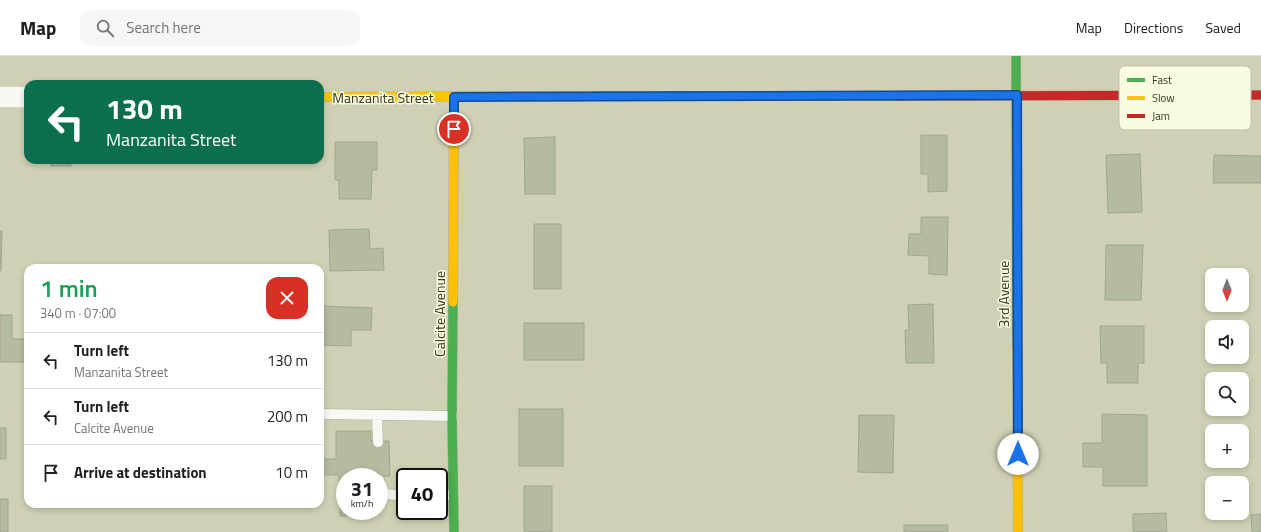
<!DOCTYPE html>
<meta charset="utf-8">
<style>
body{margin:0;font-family:"Titillium Web",sans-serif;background:#f6f6f6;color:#202124;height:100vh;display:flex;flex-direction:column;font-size:15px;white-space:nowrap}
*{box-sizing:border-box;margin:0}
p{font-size:13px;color:#757577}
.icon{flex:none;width:22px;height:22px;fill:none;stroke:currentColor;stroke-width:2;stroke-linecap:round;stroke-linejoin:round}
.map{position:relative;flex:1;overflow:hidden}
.side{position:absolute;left:24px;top:208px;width:300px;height:244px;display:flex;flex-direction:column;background:#fff;border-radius:12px;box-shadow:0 2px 6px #0003}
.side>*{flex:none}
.hud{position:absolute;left:24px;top:24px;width:300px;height:84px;border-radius:12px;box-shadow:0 2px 6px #0003;background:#0b6e4f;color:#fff;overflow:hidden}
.needle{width:26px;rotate:180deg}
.tools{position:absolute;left:1205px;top:212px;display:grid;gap:8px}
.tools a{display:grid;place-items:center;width:44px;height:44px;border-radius:8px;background:#fff;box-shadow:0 2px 6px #0003;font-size:20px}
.speed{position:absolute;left:336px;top:412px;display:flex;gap:8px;font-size:20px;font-weight:700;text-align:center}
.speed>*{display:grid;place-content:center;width:52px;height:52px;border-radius:50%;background:#fff;box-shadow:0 2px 6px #0003;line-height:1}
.speed small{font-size:10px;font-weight:400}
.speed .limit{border:2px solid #111;border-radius:6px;background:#fff;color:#111}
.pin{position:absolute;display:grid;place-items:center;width:34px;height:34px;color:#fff;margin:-17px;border:2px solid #fff;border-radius:50%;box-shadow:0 1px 4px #0007}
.me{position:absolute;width:44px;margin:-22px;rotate:0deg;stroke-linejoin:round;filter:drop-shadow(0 0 3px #0008)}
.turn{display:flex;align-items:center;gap:14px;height:84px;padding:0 16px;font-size:18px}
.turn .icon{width:52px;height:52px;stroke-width:2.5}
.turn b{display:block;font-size:28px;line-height:34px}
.round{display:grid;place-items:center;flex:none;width:42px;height:42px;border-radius:12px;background:#f6f6f6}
.overview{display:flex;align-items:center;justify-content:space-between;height:68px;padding:0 16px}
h1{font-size:24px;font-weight:600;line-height:30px;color:#1e9e55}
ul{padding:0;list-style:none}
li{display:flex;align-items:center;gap:12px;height:56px;padding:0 16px;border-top:1px solid #e0e0e0}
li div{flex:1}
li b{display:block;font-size:15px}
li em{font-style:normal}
header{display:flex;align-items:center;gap:24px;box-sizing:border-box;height:56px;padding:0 20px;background:#fff;border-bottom:1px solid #e0e0e0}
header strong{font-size:19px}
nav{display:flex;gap:22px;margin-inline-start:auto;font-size:14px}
.search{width:280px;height:36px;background:#f6f6f6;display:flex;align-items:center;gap:10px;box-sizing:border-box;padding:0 14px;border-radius:12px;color:#757577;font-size:15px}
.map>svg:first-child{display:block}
.building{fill:#b4bb9f;stroke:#a2a691}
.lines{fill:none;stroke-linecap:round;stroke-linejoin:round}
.lane-casing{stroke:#a9a993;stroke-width:11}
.street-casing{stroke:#a9a993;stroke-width:22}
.fast-casing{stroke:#a9a993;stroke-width:10}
.slow-casing{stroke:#a9a993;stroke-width:10}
.jam-casing{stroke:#a9a993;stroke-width:10}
.lane{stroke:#f8f8f4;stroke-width:10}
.street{stroke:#f8f8f4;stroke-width:21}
.fast{stroke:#4caf50;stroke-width:9}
.slow{stroke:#ffc107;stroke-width:9}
.jam{stroke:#c62828;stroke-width:9}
.route-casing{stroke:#114b97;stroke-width:10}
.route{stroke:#1a73e8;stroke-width:7}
.labels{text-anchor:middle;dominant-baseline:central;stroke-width:3;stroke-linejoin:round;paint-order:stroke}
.street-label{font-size:14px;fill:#353620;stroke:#fafce1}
.key{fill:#fafce1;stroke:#bfc1a7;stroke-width:1}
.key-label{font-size:11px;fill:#353620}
</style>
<header>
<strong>Map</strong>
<div class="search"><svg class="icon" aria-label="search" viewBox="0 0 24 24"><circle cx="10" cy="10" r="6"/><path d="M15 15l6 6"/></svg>Search here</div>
<nav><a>Map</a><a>Directions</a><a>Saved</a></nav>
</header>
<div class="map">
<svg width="1261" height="476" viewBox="0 0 1261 476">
<rect width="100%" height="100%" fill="#d0d1b4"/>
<path class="building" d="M 921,79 L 947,79 L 947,135 L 928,136 L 928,118 L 921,118 Z
M 555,81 L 555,138 L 525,138 L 524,82 Z
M 335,86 L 377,86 L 377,114 L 372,114 L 371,143 L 339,143 L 339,124 L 335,124 Z
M 1140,98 L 1142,156 L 1108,157 L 1106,99 Z
M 1214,99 L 1261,100 L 1261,127 L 1213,127 Z
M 51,104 L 70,104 L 71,110 L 51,110 Z
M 921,161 L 948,161 L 947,219 L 929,218 L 929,200 L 908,199 L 909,178 L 921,178 Z
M 534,168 L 561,168 L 561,233 L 534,233 Z
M 369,173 L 370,193 L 383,192 L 384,214 L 330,215 L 329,174 Z
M 0,175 L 2,175 L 1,215 L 0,215 Z
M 1106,189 L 1143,189 L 1141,244 L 1105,244 Z
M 933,248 L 934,307 L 906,307 L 905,274 L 909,274 L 908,249 Z
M 323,250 L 372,252 L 371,274 L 351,274 L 351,290 L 320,289 L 320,271 L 323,271 Z
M 0,259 L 12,259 L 12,283 L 28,283 L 28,306 L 0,306 Z
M 524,267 L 584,267 L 584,304 L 524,304 Z
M 1100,270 L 1144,270 L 1144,307 L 1138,307 L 1138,327 L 1107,327 L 1107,307 L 1101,307 Z
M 519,353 L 563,353 L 563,410 L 519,410 Z
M 1102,358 L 1147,359 L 1147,430 L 1103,430 L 1103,411 L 1083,411 L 1083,387 L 1102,387 Z
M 859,359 L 894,359 L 893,417 L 858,416 Z
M 0,372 L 6,372 L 6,403 L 0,403 Z
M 336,375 L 371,375 L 371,385 L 389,385 L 390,420 L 345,421 L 345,455 L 372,455 L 372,460 L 340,460 L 339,419 L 321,419 L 321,403 L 336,403 Z
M 524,430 L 552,430 L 552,476 L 524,476 Z
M 0,443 L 8,443 L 8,476 L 0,476 Z
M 1166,457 L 1167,476 L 1133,476 L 1133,458 Z
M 1261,458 L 1261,476 L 1252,476 L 1251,459 Z
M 904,469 L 948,469 L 948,476 L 904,476 Z"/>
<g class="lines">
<defs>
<path id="lane" d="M 320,358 L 452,360
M 377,359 L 378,386
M 379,424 L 381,434 L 386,438 L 405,440
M 439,440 L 453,439"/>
<path id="street" d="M 0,41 L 28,41"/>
<path id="fast" d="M 1016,0 L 1017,292
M 592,40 L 896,40
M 453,246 L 452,360 L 454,476"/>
<path id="slow" d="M 320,41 L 592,40
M 453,246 L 454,41
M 1017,292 L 1018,476"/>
<path id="jam" d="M 896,40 L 1261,39"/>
</defs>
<use href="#lane" class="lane-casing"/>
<use href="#street" class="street-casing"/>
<use href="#fast" class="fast-casing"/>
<use href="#slow" class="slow-casing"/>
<use href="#jam" class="jam-casing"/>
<use href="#lane" class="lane"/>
<use href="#street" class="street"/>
<use href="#fast" class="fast"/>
<use href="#slow" class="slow"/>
<use href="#jam" class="jam"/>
</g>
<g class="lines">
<defs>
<path id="route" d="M 454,73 L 454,41 L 1017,39 L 1018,398"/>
</defs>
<use href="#route" class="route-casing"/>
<use href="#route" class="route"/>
</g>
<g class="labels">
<g class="street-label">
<text x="383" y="41">Manzanita Street</text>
<text transform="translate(1003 238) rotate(-90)">3rd Avenue</text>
<text transform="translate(439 258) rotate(-90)">Calcite Avenue</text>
</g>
</g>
<rect x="1119" y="10" width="132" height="64" rx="6" class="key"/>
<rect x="1127" y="22" width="18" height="4" fill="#4caf50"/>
<rect x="1127" y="40" width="18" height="4" fill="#ffc107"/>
<rect x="1127" y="58" width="18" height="4" fill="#c62828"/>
<g class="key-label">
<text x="1152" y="28">Fast</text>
<text x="1152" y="46">Slow</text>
<text x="1152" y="64">Jam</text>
</g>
</svg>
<div class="tools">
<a><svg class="needle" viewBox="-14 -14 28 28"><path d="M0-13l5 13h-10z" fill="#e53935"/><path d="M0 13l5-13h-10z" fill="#757577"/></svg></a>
<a><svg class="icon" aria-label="sound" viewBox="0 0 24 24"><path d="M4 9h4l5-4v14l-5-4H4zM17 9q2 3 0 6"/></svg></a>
<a><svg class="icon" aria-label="search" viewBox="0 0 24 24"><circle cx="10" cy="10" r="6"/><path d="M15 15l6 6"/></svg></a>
<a>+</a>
<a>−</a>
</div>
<div class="speed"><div>31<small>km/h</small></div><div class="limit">40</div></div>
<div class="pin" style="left:454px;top:73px;background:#d93025"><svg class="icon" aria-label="arrive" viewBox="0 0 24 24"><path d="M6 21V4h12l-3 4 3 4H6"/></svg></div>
<svg class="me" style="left:1018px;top:398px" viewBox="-20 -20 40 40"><circle r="19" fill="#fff"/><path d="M0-13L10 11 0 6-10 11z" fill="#1a73e8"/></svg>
<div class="hud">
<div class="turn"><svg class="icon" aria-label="left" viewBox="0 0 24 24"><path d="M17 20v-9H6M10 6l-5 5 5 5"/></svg><div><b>130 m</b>Manzanita Street</div></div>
</div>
<section class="side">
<div class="overview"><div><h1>1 min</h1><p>340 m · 07:00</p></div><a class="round" style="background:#d93025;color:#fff"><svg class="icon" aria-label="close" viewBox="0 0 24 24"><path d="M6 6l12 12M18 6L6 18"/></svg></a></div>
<ul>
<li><svg class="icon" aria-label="left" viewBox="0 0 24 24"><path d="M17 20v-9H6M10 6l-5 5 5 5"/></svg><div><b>Turn left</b><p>Manzanita Street</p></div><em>130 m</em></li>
<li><svg class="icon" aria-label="left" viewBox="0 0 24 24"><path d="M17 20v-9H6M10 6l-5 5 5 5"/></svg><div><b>Turn left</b><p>Calcite Avenue</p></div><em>200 m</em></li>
<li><svg class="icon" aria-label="arrive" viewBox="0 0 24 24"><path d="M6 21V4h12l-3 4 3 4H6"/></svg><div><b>Arrive at destination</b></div><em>10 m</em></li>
</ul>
</section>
</div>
